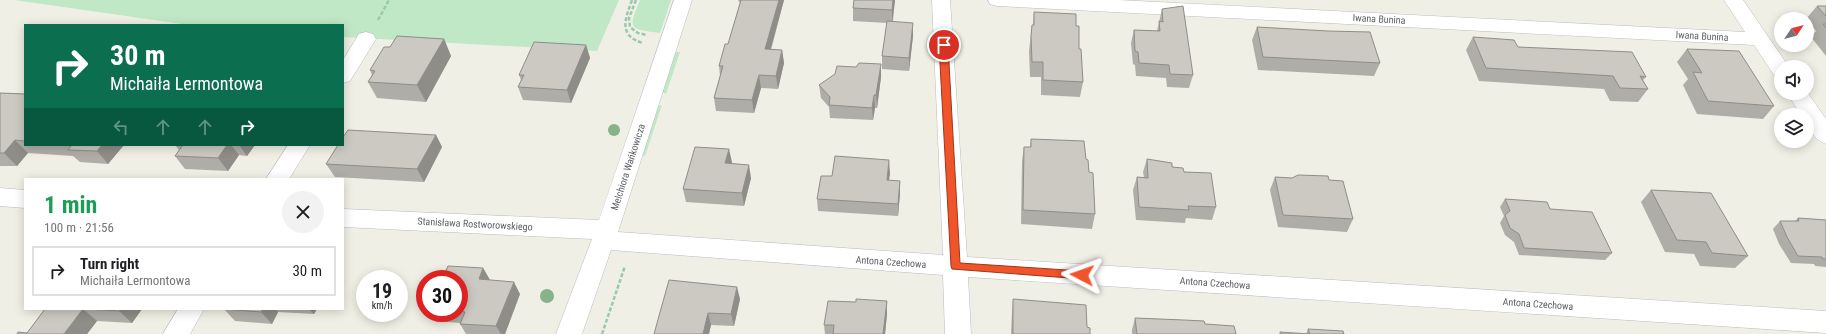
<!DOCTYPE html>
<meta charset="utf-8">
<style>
body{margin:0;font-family:"Roboto Condensed",sans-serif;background:#f2f2f2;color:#202124;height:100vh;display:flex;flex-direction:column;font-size:15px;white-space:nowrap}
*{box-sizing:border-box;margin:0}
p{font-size:13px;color:#757577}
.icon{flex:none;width:22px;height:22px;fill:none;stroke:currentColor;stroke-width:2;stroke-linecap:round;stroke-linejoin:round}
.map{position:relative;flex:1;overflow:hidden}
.side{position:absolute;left:24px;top:178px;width:320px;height:132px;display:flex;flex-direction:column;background:#fff;border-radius:0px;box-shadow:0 2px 10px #0003}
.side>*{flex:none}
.top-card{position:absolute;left:24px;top:24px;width:320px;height:122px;border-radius:0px;box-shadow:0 2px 10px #0003;background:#0b6e4f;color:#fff;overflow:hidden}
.needle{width:26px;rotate:55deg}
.tools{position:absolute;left:1774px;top:12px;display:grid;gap:8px}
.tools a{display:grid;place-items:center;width:40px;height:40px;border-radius:50%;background:#fff;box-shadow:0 2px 10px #0003;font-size:20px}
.speed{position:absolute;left:356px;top:270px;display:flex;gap:8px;font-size:20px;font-weight:700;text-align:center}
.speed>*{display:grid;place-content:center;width:52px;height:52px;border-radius:50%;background:#fff;box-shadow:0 2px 10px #0003;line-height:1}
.speed small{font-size:10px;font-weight:400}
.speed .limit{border:6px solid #d22;background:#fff;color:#111}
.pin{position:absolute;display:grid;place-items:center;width:34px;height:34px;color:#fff;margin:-17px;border:2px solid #fff;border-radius:50%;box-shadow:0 1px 4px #0007}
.me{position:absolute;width:44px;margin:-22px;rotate:274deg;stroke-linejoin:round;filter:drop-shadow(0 0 3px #0008)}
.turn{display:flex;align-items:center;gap:14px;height:84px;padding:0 20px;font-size:18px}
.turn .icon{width:52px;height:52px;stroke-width:2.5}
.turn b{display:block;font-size:28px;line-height:34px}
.lanes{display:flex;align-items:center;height:38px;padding:0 20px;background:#0003;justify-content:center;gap:20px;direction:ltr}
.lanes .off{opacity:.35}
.round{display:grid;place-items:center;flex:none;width:42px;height:42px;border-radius:21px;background:#f2f2f2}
.headline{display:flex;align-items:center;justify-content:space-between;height:68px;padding:0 20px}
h1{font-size:24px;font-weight:700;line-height:30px;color:#1e9e55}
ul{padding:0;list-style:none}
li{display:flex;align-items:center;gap:12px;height:50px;margin:0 8px 6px;padding:0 12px;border:2px solid #e0e0e0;border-radius:0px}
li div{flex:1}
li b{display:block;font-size:15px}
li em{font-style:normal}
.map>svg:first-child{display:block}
.green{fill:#c0e8c6}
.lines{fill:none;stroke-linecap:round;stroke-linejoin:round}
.minor-casing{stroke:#b9bcc1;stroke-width:1}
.path{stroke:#99c9ad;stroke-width:2.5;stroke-dasharray:4 2;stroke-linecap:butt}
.minor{fill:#fff;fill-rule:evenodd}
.tree{fill:#86b38a}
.wall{fill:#afada7}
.shaded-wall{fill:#8e8d88}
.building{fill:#cbc9c2;stroke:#8e8d88}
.route{fill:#f0542a;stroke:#9c371b}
.labels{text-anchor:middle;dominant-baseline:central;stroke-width:3;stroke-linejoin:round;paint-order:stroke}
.street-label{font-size:10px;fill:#5c5f66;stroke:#fff}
</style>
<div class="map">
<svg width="1826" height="334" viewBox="0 0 1826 334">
<rect width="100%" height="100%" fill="#f0efe5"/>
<path class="green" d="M 14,0 L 619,0 L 597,51 L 343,37 L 343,25 L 189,25 Z
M 640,0 L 671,0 L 660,33 C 628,29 628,29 640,0 Z
M 674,52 L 680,52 L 666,94 L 661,91 Z
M 662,105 L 645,156 L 639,153 L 655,107 Z"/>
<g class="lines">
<defs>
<path id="minor" d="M 674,0 L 692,0 L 618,232 L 943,255 L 932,0 L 950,0 L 967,257 L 1826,311 L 1826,333 L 968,277 L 971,334 L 945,334 L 943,275 L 611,250 L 582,334 L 556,334 L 592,239 L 343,227 L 343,209 L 599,220 Z
M 988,0 L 1118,0 L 1745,32 L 1724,0 L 1743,0 L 1789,67 L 1781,67 L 1781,77 L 1774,75 L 1754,45 L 997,6 L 990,4 Z
M 366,32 L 373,34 L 376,39 L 350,81 L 343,83 L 343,60 L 359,34 Z
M 1807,92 L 1826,119 L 1826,144 C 1814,140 1807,127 1807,115 L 1801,115 L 1787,93 Z
M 288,145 L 310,145 L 289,179 L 266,179 Z
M 0,188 L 25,190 L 25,208 L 0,206 Z
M 178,309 L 204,309 L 190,334 L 163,334 Z"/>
</defs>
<use href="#minor" class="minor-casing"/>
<path class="path" d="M 632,0 C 625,19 618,36 643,43
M 636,0 L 629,18 L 630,27 L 638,33 L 647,35
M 378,20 L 389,0
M 602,334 L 625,266"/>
<use href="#minor" class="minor"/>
</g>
<g class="tree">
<circle cx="614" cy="130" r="6"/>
<circle cx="547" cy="296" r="7"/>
</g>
<path class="wall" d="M 738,0 L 784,0 L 771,50 L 782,50 L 784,63 L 778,89 L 761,88 L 754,113 L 716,111 L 714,98 L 720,76 L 719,66 L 728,44 L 740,3 Z
M 854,0 L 895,0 L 893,21 L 913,36 L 909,71 L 882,69 L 882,56 L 887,23 L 853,21 L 853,8 Z
M 1817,6 L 1826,6 L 1826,56 L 1811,37 L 1816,31 L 1807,20 L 1807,19 L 1806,19 Z
M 1162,9 L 1193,75 L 1189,88 L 1167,87 L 1166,78 L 1136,76 L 1135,65 L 1133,64 L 1131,43 L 1134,30 L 1157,31 Z
M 1034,12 L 1076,26 L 1083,82 L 1080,97 L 1041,95 L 1041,77 L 1030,77 L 1029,51 L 1032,25 L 1033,25 Z
M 1257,27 L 1380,63 L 1374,76 L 1258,70 L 1252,40 Z
M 1473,37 L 1646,77 L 1643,80 L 1648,89 L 1638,102 L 1610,101 L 1604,89 L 1479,81 L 1466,50 Z
M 444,39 L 451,56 L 426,102 L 377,98 L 368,82 L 372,75 L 370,70 L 390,47 Z
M 586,45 L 590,58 L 571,103 L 523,100 L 518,87 L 521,80 L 519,75 Z
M 1687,49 L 1774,106 L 1763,119 L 1697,114 L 1683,85 L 1688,79 L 1677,62 Z
M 881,77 L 877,108 L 875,108 L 873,120 L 830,118 L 829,107 L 821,98 L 819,85 Z
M 0,93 L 25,94 L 25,145 L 124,145 L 108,164 L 80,162 L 73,156 L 28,153 L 17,166 L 0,166 Z
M 436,135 L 442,147 L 424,182 L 335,177 L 326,164 Z
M 1031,139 L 1086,159 L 1089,172 L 1095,214 L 1092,229 L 1021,224 L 1022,161 L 1024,147 L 1030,147 Z
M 175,145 L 255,145 L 247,156 L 239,155 L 228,171 L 185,169 L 175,156 L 179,150 Z
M 1147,159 L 1184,172 L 1216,207 L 1212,220 L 1186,218 L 1185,223 L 1136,220 L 1133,190 L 1137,177 L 1144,177 L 1143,172 Z
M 732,162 L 731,164 L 751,178 L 744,206 L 686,202 L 683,189 Z
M 890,173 L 889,180 L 900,181 L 900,193 L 898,216 L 818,211 L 817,199 L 832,176 Z
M 1275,177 L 1329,180 L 1353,219 L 1347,232 L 1278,227 L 1270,190 Z
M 1651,190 L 1748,256 L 1735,268 L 1700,266 L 1694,254 L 1665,252 L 1641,202 Z
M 1505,199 L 1550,209 L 1612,253 L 1605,260 L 1519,255 L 1514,242 L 1505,235 L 1500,223 L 1504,216 L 1500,207 Z
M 1798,218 L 1826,220 L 1826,267 L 1815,266 L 1814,264 L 1791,263 L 1779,244 L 1773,229 L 1780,221 L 1795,221 Z
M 483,268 L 490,280 L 520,294 L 505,334 L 466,334 L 460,324 L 460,323 L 436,321 L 430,313 L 459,313 L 459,279 Z
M 740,299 L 734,326 L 711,325 L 709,334 L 654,334 Z
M 1013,299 L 1087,327 L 1090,334 L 1011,334 L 1012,312 Z
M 887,301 L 887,314 L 885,334 L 825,334 L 824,325 L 856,302 Z
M 45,309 L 142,309 L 132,323 L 97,321 L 87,334 L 17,334 L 27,333 Z
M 224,309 L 317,309 L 314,314 L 278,312 L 272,324 L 235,321 Z
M 1135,318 L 1205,324 L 1236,334 L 1132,334 L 1132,330 Z
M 1308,329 L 1344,334 L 1279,334 L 1280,332 L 1306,334 Z"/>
<path class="shaded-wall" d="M 779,0 L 784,0 L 767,62 L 765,49 Z
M 893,0 L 895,0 L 892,23 L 892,10 Z
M 913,23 L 913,36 L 909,71 L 909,58 Z
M 444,39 L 451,56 L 426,102 L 417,85 Z
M 586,45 L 590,58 L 571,103 L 567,90 Z
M 782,50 L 784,63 L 778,89 L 776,76 Z
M 881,64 L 881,77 L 877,108 L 876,95 Z
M 759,75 L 761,88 L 754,113 L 752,100 Z
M 874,95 L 875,108 L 873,120 L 872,108 Z
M 436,135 L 442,147 L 424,182 L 417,169 Z
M 15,140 L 28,153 L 17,166 L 4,153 Z
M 102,145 L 124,145 L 108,164 L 97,151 Z
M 227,145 L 231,145 L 239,155 L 228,171 L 218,158 Z
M 239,145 L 255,145 L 247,156 Z
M 729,149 L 732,162 L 728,176 L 725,163 Z
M 889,160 L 890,173 L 887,193 L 887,180 Z
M 749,165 L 751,178 L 744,206 L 742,193 Z
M 900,181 L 900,193 L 898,216 L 898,204 Z
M 483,268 L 490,280 L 479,279 Z
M 514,282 L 520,294 L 505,334 L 501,334 L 496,326 Z
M 737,287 L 740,299 L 734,326 L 731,314 Z
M 887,301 L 887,314 L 885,334 L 883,334 Z
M 83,309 L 97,321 L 87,334 L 64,334 Z
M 121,309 L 142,309 L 132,323 L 119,311 Z
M 263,309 L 276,309 L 278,312 L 272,324 L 261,312 Z
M 309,309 L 317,309 L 314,314 Z
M 708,313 L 711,325 L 709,334 L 703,334 Z"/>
<path class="building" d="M 741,0 L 779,0 L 765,49 L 782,50 L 776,76 L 759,75 L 752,100 L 714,98 L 723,66 L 719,66 L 725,44 L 728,44 Z
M 854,0 L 893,0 L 892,10 L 853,8 Z
M 1183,6 L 1193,75 L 1170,74 L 1169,65 L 1139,63 L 1138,52 L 1135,51 L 1134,30 L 1160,31 L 1159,21 L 1163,22 L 1162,9 Z
M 1817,6 L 1826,6 L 1826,16 Z
M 1034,12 L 1076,14 L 1076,26 L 1079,26 L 1079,49 L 1081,49 L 1083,82 L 1043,80 L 1043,62 L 1032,62 L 1031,36 L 1032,25 L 1034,25 Z
M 887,21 L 913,23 L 909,58 L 882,56 Z
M 1823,24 L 1826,24 L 1826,28 Z
M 1257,27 L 1328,31 L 1370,32 L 1380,63 L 1263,57 Z
M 397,36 L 444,39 L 417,85 L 368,82 L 375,71 L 370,70 L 384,47 L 390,47 Z
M 1473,37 L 1514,40 L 1518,47 L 1632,52 L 1646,77 L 1640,76 L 1648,89 L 1620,88 L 1613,76 L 1486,68 Z
M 534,42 L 586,45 L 567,90 L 518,87 L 524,75 L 519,75 Z
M 1687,49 L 1739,51 L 1774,106 L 1708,101 L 1693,72 L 1702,73 Z
M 859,63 L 881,64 L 876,95 L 874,95 L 872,108 L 829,105 L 830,97 L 819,85 L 835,74 L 837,66 L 856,67 Z
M 0,93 L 25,94 L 25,141 L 15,140 L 4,153 L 0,153 Z
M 348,130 L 436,135 L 417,169 L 326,164 L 338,145 L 343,145 L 343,137 Z
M 1031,139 L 1084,141 L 1086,159 L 1088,160 L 1089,172 L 1093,173 L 1095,214 L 1023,210 L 1024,147 L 1031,147 Z
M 72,145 L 102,145 L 97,151 L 68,150 Z
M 183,145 L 227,145 L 218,158 L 175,156 Z
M 695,147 L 729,149 L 725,163 L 749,165 L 742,193 L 683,189 Z
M 835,156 L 889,160 L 887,180 L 900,181 L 898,204 L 817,199 L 821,176 L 832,176 Z
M 1147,159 L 1172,163 L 1172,167 L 1183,168 L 1184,172 L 1211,173 L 1216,207 L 1188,206 L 1189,210 L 1139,207 L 1137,177 L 1148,178 Z
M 1298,175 L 1328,176 L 1329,180 L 1343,181 L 1353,219 L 1283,215 L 1275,177 L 1292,178 Z
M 1651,190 L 1711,193 L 1748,256 L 1712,253 L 1706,242 L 1677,240 Z
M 1505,199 L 1547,202 L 1550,209 L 1592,212 L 1612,253 L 1524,248 L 1519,234 L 1510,228 L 1505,215 L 1510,211 Z
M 1798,218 L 1826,220 L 1826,259 L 1823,259 L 1822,257 L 1798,256 L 1787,237 L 1780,221 L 1799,221 Z
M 448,266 L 483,268 L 479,279 L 514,282 L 496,326 L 460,324 L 465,312 L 459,311 L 459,279 L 442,279 Z
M 669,280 L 737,287 L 731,314 L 708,313 L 703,334 L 654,334 Z
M 856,299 L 887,301 L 883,334 L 833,334 L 834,325 L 824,325 L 828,301 L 856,302 Z
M 1013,299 L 1086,305 L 1087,327 L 1090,328 L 1090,334 L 1013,334 Z
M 45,309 L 83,309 L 64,334 L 17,334 L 18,332 L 27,333 Z
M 88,309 L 121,309 L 119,311 Z
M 224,309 L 263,309 L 261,312 Z
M 1135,318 L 1184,320 L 1204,321 L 1205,324 L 1234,326 L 1236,334 L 1137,334 Z
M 1308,329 L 1343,331 L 1344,334 L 1310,334 Z
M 1280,332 L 1309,334 L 1281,334 Z"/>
<path class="route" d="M 944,42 L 948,45 L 960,263 L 1082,271 L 1086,272 L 1087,275 L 1086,277 L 1082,279 L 952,269 L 951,266 L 939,45 Z"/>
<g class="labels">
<g class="street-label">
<text transform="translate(1379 19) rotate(3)">Iwana Bunina</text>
<text transform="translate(1702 36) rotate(3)">Iwana Bunina</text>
<text transform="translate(628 167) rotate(-72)">Melchiora Wańkowicza</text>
<text transform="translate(475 224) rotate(3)">Stanisława Rostworowskiego</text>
<text transform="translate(891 262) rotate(4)">Antona Czechowa</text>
<text transform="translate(1215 283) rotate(4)">Antona Czechowa</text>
<text transform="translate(1538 304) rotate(4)">Antona Czechowa</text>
</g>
</g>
</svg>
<div class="tools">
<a><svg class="needle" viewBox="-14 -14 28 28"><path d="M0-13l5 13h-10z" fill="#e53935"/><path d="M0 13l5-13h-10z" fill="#757577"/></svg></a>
<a><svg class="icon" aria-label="sound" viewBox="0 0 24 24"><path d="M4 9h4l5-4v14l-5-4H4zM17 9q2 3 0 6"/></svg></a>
<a><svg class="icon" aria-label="layers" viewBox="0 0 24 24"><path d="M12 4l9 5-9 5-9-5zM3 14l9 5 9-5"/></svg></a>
</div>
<div class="speed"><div>19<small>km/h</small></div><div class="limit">30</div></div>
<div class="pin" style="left:944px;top:45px;background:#d93025"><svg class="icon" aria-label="arrive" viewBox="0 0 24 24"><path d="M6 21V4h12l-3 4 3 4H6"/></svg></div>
<svg class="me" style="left:1082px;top:275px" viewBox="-20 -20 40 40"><path d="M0-17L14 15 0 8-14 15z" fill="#f0542a" stroke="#fff" stroke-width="4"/></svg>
<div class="top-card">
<div class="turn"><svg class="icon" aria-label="right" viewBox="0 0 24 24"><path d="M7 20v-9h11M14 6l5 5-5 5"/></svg><div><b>30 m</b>Michaiła Lermontowa</div></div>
<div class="lanes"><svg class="icon off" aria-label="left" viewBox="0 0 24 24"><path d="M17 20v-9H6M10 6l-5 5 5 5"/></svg><svg class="icon off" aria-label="ahead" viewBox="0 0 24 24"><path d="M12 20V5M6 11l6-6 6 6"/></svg><svg class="icon off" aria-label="ahead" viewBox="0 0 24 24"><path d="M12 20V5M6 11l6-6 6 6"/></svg><svg class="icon" aria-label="right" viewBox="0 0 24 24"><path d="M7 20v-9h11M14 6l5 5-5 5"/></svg></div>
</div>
<section class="side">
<div class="headline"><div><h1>1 min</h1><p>100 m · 21:56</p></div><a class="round"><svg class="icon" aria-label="close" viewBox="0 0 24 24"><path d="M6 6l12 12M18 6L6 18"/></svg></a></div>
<ul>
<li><svg class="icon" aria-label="right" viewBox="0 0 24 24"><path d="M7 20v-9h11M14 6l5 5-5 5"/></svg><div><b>Turn right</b><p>Michaiła Lermontowa</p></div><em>30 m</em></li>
</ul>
</section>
</div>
